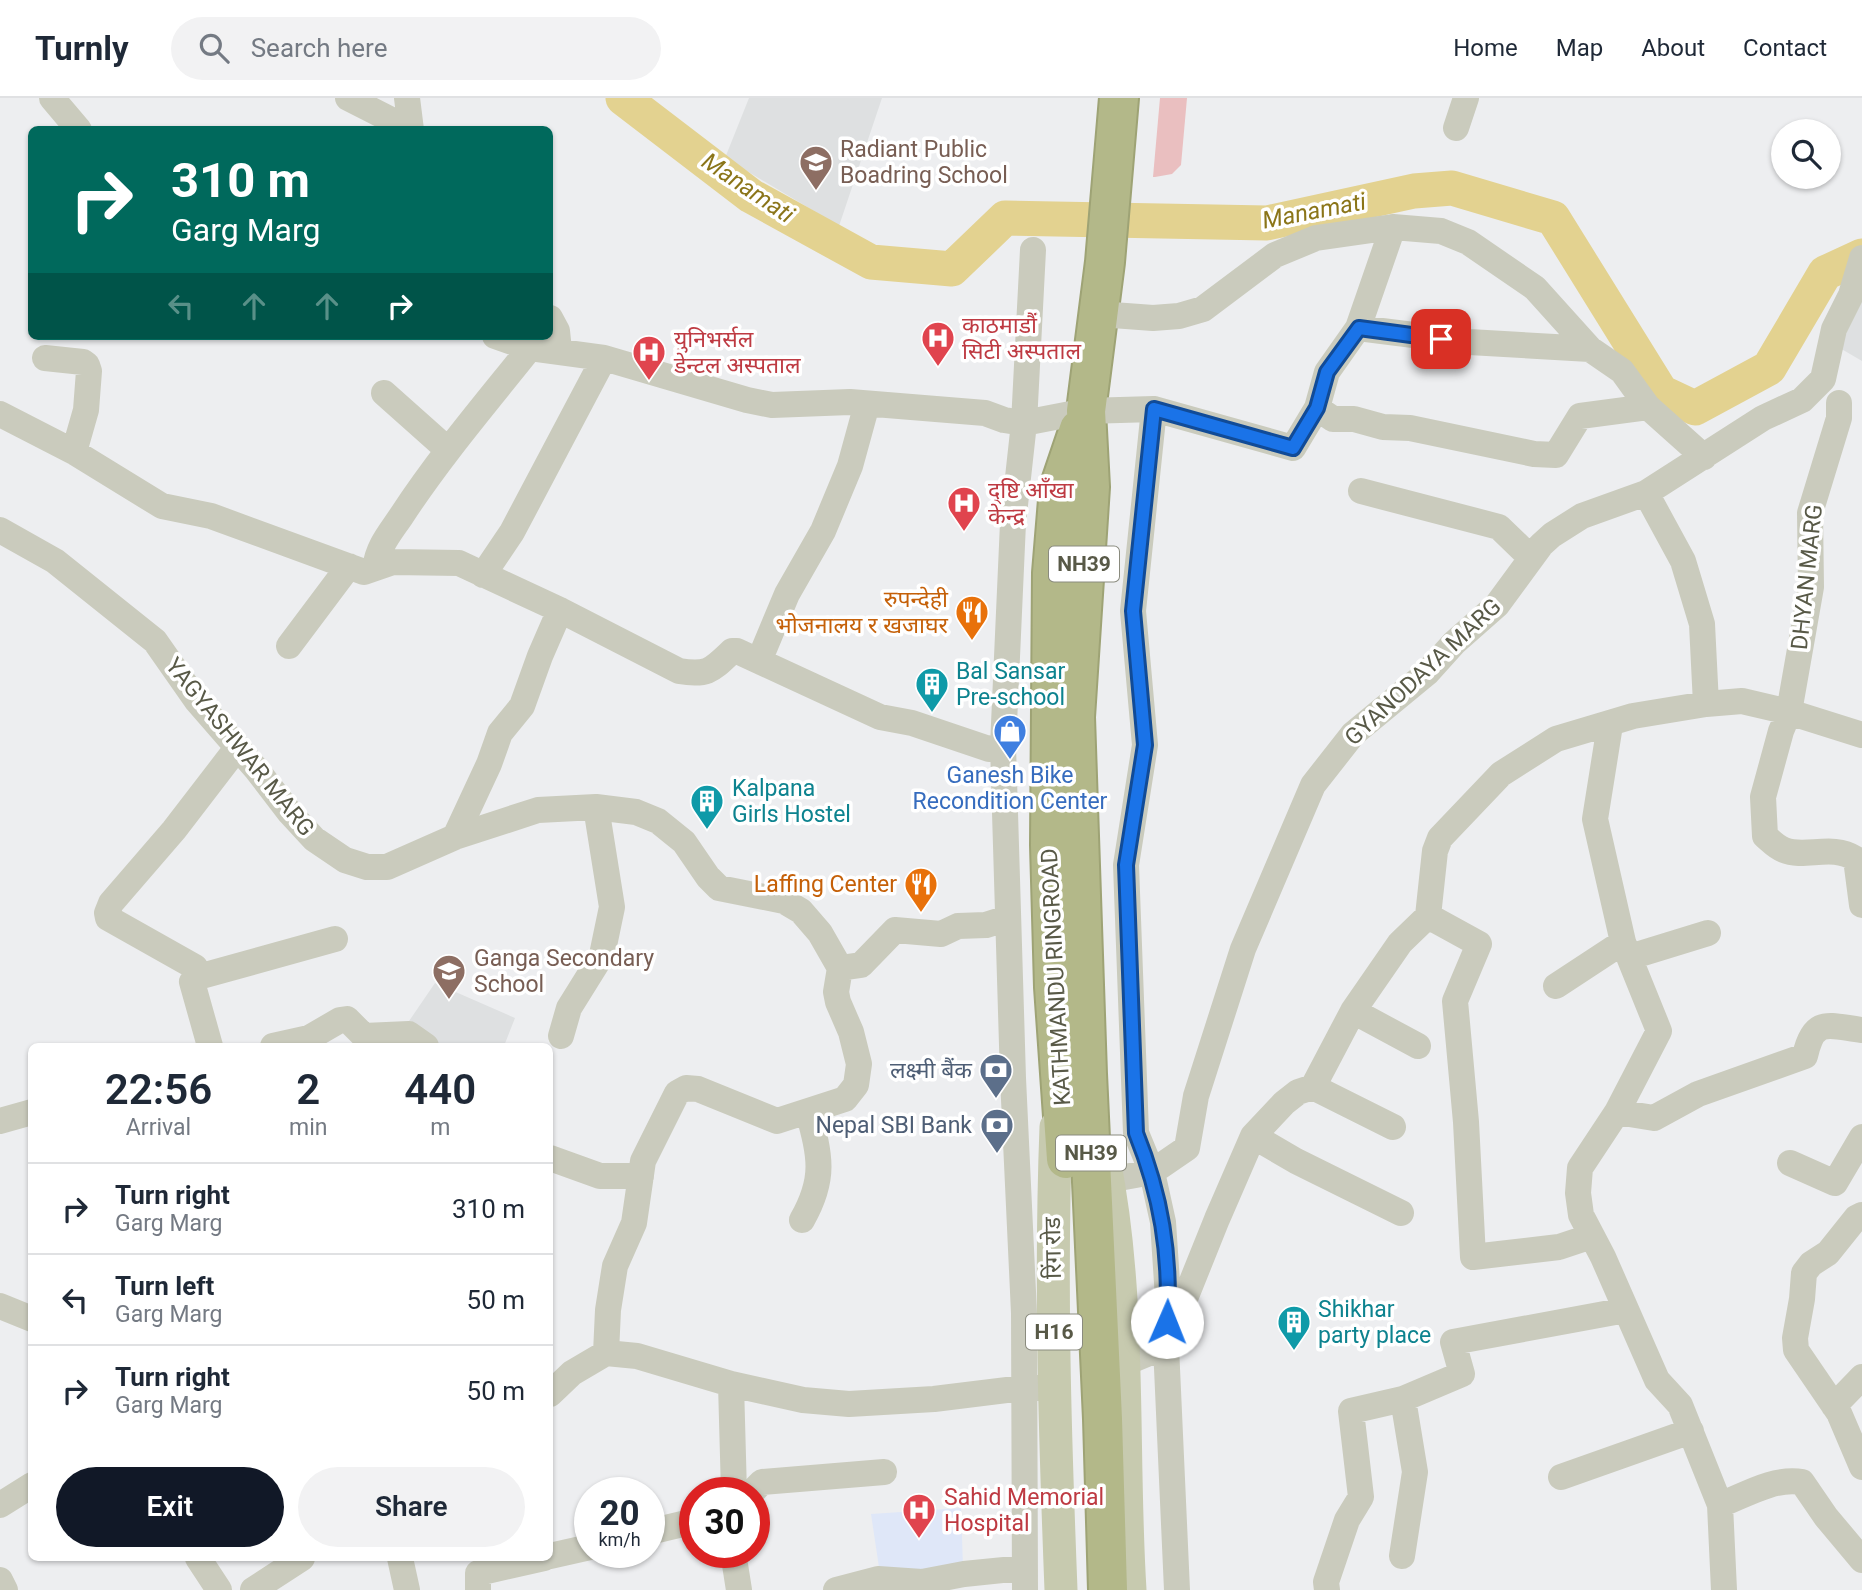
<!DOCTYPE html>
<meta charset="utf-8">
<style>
body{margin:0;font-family:Roboto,"Noto Sans Devanagari",sans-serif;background:#f2f2f3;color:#1f2937;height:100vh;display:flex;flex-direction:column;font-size:26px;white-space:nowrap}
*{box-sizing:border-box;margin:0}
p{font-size:23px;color:#747a83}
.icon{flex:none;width:38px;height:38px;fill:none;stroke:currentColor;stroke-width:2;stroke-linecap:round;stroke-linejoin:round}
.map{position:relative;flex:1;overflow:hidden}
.side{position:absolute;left:28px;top:945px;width:525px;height:518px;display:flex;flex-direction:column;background:#fff;border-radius:10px;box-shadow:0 2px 5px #0004}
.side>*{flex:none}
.top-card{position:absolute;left:28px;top:28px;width:525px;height:214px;border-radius:10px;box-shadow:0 2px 5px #0004;background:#00695c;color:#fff;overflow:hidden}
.tools{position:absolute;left:1771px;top:21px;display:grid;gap:14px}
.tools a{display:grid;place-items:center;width:70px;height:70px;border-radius:50%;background:#fff;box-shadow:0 2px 5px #0004;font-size:35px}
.speed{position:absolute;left:574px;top:1379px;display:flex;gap:14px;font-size:35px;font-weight:700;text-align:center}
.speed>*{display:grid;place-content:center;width:91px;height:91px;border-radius:50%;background:#fff;box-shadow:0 2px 5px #0004;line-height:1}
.speed small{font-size:18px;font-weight:400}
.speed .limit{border:10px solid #d22;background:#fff;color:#111}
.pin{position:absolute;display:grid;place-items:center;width:60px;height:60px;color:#fff;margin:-30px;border-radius:14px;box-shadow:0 4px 10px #0006}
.me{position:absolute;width:77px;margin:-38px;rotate:1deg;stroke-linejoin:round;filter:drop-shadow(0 0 5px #0008)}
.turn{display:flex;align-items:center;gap:24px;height:147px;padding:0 28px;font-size:32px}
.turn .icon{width:91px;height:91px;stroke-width:2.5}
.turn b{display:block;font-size:49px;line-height:60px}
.lanes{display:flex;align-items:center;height:66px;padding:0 28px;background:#0003;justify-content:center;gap:35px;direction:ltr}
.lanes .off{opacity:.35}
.eta{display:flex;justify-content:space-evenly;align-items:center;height:119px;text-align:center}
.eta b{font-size:42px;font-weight:600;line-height:49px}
.action{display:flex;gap:14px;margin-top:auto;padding:14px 28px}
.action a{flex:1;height:80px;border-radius:42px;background:#111827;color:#fff;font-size:28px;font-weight:600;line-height:80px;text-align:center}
.action a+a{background:#f2f2f3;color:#1f2937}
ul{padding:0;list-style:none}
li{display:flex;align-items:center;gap:21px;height:91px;padding:0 28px;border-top:2px solid #e0e1e3}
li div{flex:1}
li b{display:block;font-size:26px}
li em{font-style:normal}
header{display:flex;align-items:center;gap:42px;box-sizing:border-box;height:98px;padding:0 35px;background:#fff;border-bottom:2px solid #e0e1e3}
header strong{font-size:33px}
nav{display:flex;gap:38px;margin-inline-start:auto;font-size:24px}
.search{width:490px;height:63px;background:#f2f2f3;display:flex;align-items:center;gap:18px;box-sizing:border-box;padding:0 24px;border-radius:38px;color:#747a83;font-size:26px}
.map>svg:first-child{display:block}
.education{fill:#dee0e1}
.medical{fill:#dfe7f8}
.green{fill:#eabfc0}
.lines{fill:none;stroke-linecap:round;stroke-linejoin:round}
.river{stroke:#e3d290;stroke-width:35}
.highway-casing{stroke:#9ea375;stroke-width:42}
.minor{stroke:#cacbbd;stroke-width:26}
.major{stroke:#c7caaf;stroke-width:33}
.highway{stroke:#b3b889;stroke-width:38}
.route-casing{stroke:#114b97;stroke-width:18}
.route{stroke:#1a73e8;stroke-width:12}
.labels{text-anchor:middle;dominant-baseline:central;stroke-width:7;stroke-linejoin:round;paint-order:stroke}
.shield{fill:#fff;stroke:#8a8b7e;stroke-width:2}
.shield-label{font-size:21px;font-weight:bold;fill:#585947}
.education-label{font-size:23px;fill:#785e54;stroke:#fff;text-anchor:start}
.health-label{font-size:23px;fill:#be3a42;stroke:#fff;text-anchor:start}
.street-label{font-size:23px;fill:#585947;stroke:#fff}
.food-label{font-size:23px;fill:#c56008;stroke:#fff;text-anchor:end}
.culture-label{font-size:23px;fill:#0d838f;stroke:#fff;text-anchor:start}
.shop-label{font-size:23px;fill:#366cbe;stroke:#fff}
.service-label{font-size:23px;fill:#4e5e75;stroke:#fff;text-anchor:end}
.water-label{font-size:24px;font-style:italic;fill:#8b7519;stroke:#fff}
</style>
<header>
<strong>Turnly</strong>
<div class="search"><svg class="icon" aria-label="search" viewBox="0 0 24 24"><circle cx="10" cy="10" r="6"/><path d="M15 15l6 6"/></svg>Search here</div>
<nav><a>Home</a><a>Map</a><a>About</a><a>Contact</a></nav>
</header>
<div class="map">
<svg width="1862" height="1492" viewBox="0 0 1862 1492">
<rect width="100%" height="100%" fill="#edeef0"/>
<path class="education" d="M 749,0 L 882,0 L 839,128 L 725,60 Z
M 1862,197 L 1862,263 L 1838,249 Z
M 435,885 L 515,920 L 504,948 L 392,948 Z"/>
<path class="medical" d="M 961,1410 L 963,1469 L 880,1476 L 871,1416 Z"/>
<path class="green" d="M 1160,0 L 1187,0 L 1181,67 L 1172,76 L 1155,79 L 1153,79 Z"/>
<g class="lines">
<path class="river" d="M 623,0 L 751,98 L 871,164 L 952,171 L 1005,120 L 1267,125 L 1414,93 L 1452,90 L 1553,120 L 1661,294 L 1695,310 L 1769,270 L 1825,175 L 1862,158"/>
<defs>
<path id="highway" d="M 1066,1061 L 1054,889 L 1050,747 L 1052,475 L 1059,390 L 1079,331
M 1108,1492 L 1103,1321 L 1087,976 L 1075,619 L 1090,389 L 1086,313 L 1105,164 L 1119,0"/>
</defs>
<use href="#highway" class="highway-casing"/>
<path class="minor" d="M 52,0 L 79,32
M 348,0 L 411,32
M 407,0 L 411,32
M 1456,30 L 1466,0
M 1099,216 L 1153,220 L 1179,218 L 1203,211 L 1275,157 L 1316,140 L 1393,129 L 1441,133 L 1468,144 L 1535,190 L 1590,251
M 550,220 L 557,233 L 559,252
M 1358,230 L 1393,129
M 495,238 L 530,250 L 604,260 L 747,302 L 772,307 L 850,304 L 985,315 L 1004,322 L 1024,325 L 1086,313 L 1154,311 L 1293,350 L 1317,310 L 1327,274 L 1358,230 L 1469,244 L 1590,251 L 1622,273 L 1648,309 L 1704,359
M 45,260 L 83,264 L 87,267 L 89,273 L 86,312 L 74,354
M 384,295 L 448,352
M 1839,305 L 1839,320 L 1810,415 L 1811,489 L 1789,614 L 1781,633 L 1763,699 L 1765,738 C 1771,743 1776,749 1784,752 C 1805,761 1832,745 1856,761 L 1862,807
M 1317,310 L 1333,321 L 1354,321 L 1383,329 L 1410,330 L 1534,356 L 1556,357 L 1580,318 L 1648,309
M 1154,311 L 1133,513 L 1145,647 L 1126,767 L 1136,1035 L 1152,1074 L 1163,1124 L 1168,1200 L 1166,1248 L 1177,1492
M 0,316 L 74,354 L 162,408 L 211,418 L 364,474 L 393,464 L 459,465 L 560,512 L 679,573 C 708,578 712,572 732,553 L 737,553 L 880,619 L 912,625 L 989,651 L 1003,648
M 1361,393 L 1499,429 L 1531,460
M 1646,395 L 1683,463 L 1702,526 L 1706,606
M 0,432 L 55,463 L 155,543 L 197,603 L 257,672 L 290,715 L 314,741 L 345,762 L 367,769 L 387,769 L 455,739 L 538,712 L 596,709 L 636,714 L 658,723 L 684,744 L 708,779 L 719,790 L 784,803 L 801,813 L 820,835 L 840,870
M 375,470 C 378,448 390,435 402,417 C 440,359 486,305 530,250
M 483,477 L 512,434 L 604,260
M 289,548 L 349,468
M 759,563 L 787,496 L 823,433 L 850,368 L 867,306
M 1610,627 L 1595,721 L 1623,844 L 1659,933 L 1617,1014 L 1580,1070 L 1578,1095 L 1581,1117 L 1603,1159 L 1657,1282 L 1680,1307 L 1720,1407 L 1724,1492
M 455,739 L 489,666 L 500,635 L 522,608 L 540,558 L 560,512
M 1428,818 L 1479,846 L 1455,903 L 1466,1024 L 1473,1159 L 1559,1149 L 1592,1138
M 1630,859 L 1708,835
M 840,870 L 861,867 L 895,832 L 941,836 L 958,828 L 986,827 L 1008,820
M 198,879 L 195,869 L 108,820 L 107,815 L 111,805 L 174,732 L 237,650
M 1556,888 L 1623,844
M 1353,913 L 1418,948
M 561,938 L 569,910 L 602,857 L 612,809 L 596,709
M 210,948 L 192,884 L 198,879 L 335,841
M 273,948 L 309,940 L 340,922 L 347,921 L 364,938 L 409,936 L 426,948
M 1313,989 L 1393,1029
M 1617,1014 L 1654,1020 L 1698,996 L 1805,958 C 1814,918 1829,928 1862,932
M 0,1023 L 32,1014
M 1253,1038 L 1296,1063 L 1401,1115
M 550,1060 L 600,1078 L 641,1078
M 1790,1065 L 1835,1085 L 1862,1039
M 1108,1082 L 1152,1074 L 1187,1050 L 1196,998 L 1243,851 L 1313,687 L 1353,636 L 1427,575 L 1454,545 L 1497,507 L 1541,447 L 1552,437 L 1582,418 L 1646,395 L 1763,320 L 1802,302 L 1823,281 L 1834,231 L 1851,197 L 1862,160
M 1862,1117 L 1856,1120 L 1828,1155 L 1811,1166 L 1804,1175 L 1802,1201 L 1795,1240 L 1796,1252 L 1839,1315 L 1862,1369
M 802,1122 C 826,1080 820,1058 808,1013
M 0,1208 L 32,1221
M 606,1255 L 608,1212 L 615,1168 L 634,1125 L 643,1063 L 677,995 L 686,990 L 698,991 L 777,1023 L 845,1001 L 856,987 L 859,966 L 851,934 L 838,904 L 836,894 L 840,870
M 1125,1265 L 1166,1248 L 1217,1121 L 1253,1038 L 1284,1005 L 1298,994 L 1313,989 L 1353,913 L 1400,845 L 1428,818 L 1435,753 L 1440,740 L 1501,676 L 1556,641 L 1633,618 L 1706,606 L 1742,603 L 1789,614 L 1862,637
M 731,1286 L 734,1395
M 550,1296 L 572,1275 L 606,1255 L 637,1258 L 731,1286 L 803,1302 L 849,1306 L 934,1301 L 1023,1290 L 1041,1290
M 1834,1308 L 1862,1279
M 1561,1379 L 1691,1333
M 751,1395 L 762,1384 L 884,1374
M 0,1407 L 32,1387
M 1720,1407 C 1745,1397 1775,1379 1802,1384 L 1826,1419 L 1862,1462
M 649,1434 L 695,1423
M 733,1454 L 739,1492
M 550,1458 L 590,1449
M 1402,1458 L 1415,1374 L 1403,1301
M 198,1460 L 219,1492
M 400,1460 L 407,1492
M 0,1482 L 5,1492
M 253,1492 L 302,1460
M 478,1492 L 478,1475 L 544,1460
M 836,1492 L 878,1481 L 922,1484 L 964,1476 L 1023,1470
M 1025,1492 L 1024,1215 L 1013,980 L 1003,648 L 1013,425 L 1024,325 L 1033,152
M 1327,1492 L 1326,1484 L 1347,1422 L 1361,1399 L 1351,1313 L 1403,1301 L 1462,1276 L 1453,1244 L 1626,1212"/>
<path class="major" d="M 1056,1029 C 1050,1184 1055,1338 1061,1492
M 1104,1062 C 1132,1203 1121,1349 1130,1492"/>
<use href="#highway" class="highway"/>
</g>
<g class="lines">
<defs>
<path id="route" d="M 1167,1224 C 1171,1157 1161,1097 1136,1035 L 1126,767 L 1145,647 L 1133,513 L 1154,311 L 1293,350 L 1317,310 L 1327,274 L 1359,230 L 1441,241"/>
</defs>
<use href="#route" class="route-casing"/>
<use href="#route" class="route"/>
</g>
<defs>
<symbol id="school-pin" viewBox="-11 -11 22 30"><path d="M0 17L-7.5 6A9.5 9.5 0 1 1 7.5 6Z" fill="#8d6e63" stroke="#fff"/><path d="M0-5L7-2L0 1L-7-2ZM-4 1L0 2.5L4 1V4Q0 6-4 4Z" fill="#fff"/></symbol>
<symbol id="hospital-pin" viewBox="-11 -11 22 30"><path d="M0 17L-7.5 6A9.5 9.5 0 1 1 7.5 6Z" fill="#e0444e" stroke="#fff"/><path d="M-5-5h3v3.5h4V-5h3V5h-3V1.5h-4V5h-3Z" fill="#fff"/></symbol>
<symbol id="restaurant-pin" viewBox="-11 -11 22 30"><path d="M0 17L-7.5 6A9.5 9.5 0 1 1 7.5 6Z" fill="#e8710a" stroke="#fff"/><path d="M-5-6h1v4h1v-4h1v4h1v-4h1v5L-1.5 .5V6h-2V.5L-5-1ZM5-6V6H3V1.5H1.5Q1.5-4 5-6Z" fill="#fff"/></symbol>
<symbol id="building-pin" viewBox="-11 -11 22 30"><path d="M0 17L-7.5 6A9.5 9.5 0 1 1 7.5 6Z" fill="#0f9aa8" stroke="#fff"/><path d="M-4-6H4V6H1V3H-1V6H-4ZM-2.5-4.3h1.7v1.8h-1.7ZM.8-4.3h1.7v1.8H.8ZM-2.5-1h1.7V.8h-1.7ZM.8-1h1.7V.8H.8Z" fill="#fff"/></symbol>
<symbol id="shop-pin" viewBox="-11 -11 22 30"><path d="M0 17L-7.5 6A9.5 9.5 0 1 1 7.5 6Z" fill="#3f7fe0" stroke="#fff"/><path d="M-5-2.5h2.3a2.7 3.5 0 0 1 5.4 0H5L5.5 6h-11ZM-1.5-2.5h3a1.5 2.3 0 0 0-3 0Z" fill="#fff"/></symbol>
<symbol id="bank-pin" viewBox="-11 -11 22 30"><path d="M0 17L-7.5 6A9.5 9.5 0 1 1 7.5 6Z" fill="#5c6f8a" stroke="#fff"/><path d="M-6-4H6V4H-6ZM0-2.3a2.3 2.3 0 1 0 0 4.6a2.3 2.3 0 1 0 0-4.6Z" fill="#fff"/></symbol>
</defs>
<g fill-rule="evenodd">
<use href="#school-pin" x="797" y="45" width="38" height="52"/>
<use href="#hospital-pin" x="919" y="221" width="38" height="52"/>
<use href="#hospital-pin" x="630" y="235" width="38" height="52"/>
<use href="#hospital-pin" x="945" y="386" width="38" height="52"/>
<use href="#restaurant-pin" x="953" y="495" width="38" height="52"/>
<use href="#building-pin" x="913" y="567" width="38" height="52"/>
<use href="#shop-pin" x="991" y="614" width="38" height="52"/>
<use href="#building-pin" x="688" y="684" width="38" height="52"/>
<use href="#restaurant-pin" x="902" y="767" width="38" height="52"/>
<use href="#school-pin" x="430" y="854" width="38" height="52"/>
<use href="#bank-pin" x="977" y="953" width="38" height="52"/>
<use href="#bank-pin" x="978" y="1008" width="38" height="52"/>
<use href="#building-pin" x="1275" y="1205" width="38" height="52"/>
<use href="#hospital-pin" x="900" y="1393" width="38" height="52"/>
</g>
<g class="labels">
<g class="shield">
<rect x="1049" y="448.5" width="70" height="35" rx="5"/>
<rect x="1056" y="1037.5" width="70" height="35" rx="5"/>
<rect x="1026" y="1216.5" width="56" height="35" rx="5"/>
</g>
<g class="shield-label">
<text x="1084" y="466">NH39</text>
<text x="1091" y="1055">NH39</text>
<text x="1054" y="1234">H16</text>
</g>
<g class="education-label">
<text x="840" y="51">Radiant Public<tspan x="840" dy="26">Boadring School</tspan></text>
<text x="474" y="860">Ganga Secondary<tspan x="474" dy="26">School</tspan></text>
</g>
<g class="health-label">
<text x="962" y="227">काठमाडौं<tspan x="962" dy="26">सिटी अस्पताल</tspan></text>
<text x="674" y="241">युनिभर्सल<tspan x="674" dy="26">डेन्टल अस्पताल</tspan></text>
<text x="988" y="392">द्ष्टि आँखा<tspan x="988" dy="26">केन्द्र</tspan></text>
<text x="944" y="1399">Sahid Memorial<tspan x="944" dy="26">Hospital</tspan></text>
</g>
<g class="street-label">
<text transform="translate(1807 479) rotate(-84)">DHYAN MARG</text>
<text transform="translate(1423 574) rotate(-43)">GYANODAYA MARG</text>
<text transform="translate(240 649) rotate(51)">YAGYASHWAR MARG</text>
<text transform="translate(1056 879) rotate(-93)">KATHMANDU RINGROAD</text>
<text transform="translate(1053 1150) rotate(-91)">रिंग रोड</text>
</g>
<g class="food-label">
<text x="948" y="501">रुपन्देही<tspan x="948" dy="26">भोजनालय र खजाघर</tspan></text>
<text x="897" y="786">Laffing Center</text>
</g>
<g class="culture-label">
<text x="956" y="573">Bal Sansar<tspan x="956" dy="26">Pre-school</tspan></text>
<text x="732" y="690">Kalpana<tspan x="732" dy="26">Girls Hostel</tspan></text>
<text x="1318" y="1211">Shikhar<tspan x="1318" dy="26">party place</tspan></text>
</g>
<g class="shop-label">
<text x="1010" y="677">Ganesh Bike<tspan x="1010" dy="26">Recondition Center</tspan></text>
</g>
<g class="service-label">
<text x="972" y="972">लक्ष्मी बैंक</text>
<text x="972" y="1027">Nepal SBI Bank</text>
</g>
<g class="water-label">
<text transform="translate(748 90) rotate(34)">Manamati</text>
<text transform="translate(1314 113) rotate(-11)">Manamati</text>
</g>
</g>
</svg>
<div class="tools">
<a><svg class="icon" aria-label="search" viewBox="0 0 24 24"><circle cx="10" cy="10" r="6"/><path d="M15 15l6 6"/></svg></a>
</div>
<div class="speed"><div>20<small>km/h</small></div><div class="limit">30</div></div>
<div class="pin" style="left:1441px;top:241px;background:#d93025"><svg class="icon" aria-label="arrive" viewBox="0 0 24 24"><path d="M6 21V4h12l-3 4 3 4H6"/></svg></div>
<svg class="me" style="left:1167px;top:1224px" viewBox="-20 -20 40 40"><circle r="19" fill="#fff"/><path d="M0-13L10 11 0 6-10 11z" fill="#1a73e8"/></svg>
<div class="top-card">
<div class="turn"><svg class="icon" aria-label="right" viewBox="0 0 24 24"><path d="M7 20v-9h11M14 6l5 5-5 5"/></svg><div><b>310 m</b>Garg Marg</div></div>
<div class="lanes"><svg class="icon off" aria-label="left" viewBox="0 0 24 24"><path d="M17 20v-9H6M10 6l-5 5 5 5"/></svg><svg class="icon off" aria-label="ahead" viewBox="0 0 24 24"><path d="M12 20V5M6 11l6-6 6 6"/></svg><svg class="icon off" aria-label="ahead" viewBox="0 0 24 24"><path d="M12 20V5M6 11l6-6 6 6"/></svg><svg class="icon" aria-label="right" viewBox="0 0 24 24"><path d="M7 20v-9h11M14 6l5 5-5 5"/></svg></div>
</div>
<section class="side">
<div class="eta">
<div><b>22:56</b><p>Arrival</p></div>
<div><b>2</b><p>min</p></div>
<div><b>440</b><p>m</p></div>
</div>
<ul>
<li><svg class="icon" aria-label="right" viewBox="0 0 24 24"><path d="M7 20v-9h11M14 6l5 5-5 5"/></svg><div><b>Turn right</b><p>Garg Marg</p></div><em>310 m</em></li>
<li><svg class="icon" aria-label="left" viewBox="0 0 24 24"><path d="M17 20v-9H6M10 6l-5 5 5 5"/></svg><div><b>Turn left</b><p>Garg Marg</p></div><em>50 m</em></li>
<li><svg class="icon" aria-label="right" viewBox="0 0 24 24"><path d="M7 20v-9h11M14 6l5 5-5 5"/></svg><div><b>Turn right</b><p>Garg Marg</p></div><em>50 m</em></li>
</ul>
<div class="action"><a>Exit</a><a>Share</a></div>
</section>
</div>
